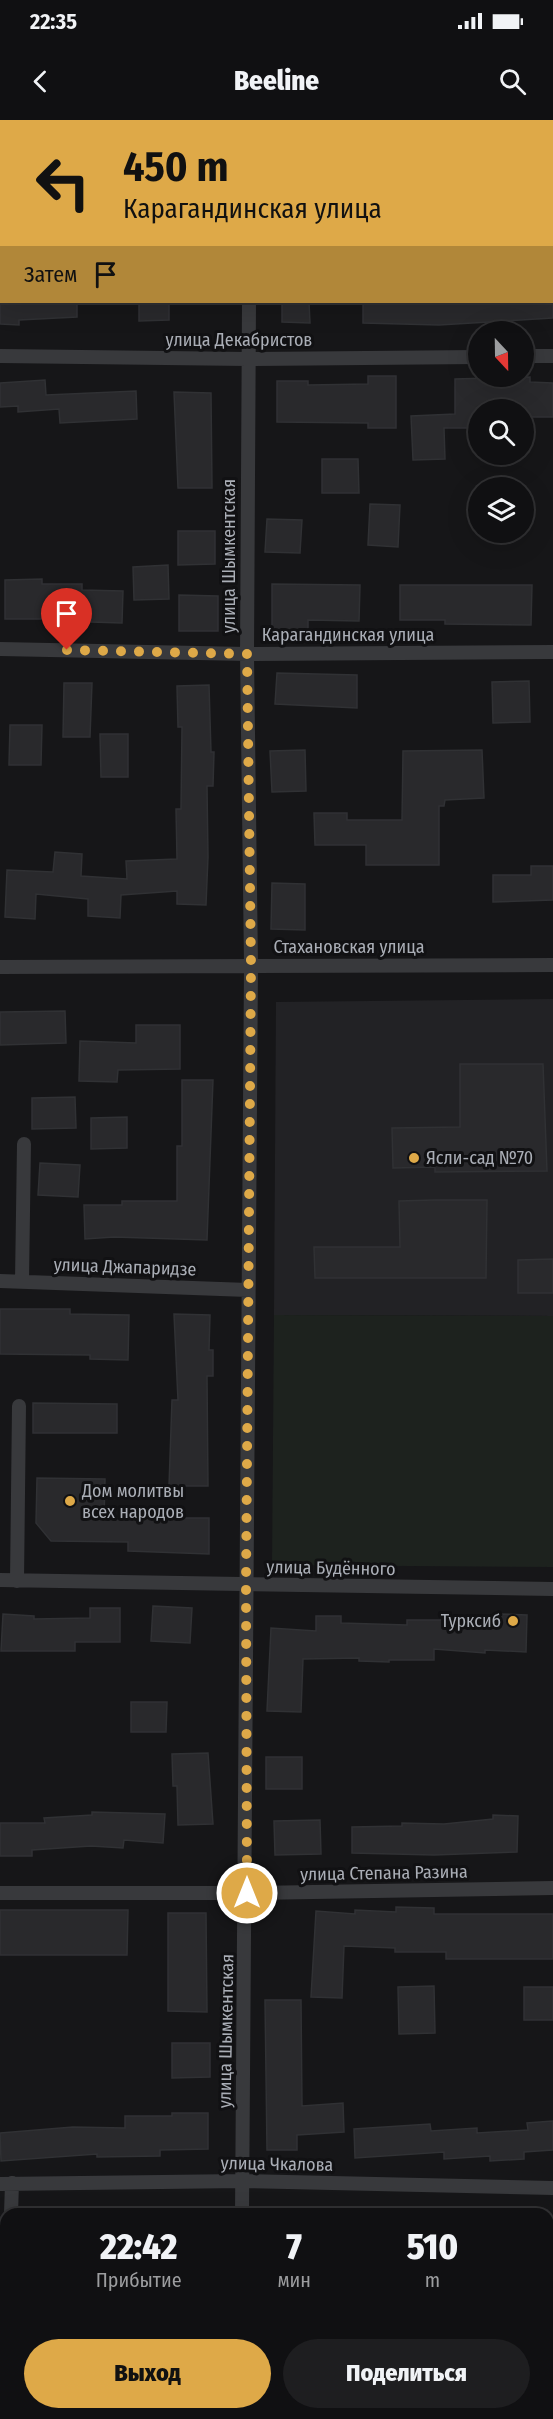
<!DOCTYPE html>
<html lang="ru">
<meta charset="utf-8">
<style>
body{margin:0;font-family:"Fira Sans Condensed",sans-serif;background:#1e1e20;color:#f1f3f6;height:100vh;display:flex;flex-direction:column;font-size:22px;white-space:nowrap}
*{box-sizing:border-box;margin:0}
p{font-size:20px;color:#9c9d9f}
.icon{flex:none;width:33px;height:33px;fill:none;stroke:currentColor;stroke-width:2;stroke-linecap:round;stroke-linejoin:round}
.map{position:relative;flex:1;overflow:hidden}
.side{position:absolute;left:0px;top:2088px;width:554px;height:212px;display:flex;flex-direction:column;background:#101012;border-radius:18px 18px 0 0;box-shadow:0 6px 24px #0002,0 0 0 2px #303032}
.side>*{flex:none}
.hud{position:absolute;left:0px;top:0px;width:554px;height:183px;box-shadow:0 6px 24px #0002,0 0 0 2px #303032;background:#dea948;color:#111;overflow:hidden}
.needle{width:39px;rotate:158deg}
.controls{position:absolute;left:468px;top:201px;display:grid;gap:12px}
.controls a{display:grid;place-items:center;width:66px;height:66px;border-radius:50%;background:#101012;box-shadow:0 6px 24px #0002,0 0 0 2px #303032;font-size:30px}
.pin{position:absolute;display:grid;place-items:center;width:51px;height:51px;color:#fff;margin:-62px -26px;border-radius:50% 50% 50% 0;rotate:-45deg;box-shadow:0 0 6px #0007}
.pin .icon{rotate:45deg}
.me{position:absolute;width:66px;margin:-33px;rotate:0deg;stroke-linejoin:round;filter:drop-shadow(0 0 4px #0008)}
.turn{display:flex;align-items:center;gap:21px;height:126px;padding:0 24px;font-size:27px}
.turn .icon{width:78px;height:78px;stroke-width:2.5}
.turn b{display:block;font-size:42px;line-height:51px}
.then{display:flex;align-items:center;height:57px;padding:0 24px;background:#0003;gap:12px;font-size:22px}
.eta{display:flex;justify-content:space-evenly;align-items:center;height:102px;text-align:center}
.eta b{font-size:36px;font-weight:800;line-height:42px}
.action{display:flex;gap:12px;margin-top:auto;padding:12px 24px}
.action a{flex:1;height:69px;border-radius:36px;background:#dea948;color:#111;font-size:24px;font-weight:800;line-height:69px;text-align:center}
.action a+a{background:#1e1e20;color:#f1f3f6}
.status{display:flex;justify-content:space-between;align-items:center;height:42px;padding:0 30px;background:#101012;direction:ltr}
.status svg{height:16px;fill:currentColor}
header{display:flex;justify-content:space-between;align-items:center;height:78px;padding:0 24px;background:#101012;font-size:27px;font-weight:800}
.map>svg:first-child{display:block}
.built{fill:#222225}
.green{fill:#1d221e}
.building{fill:#29292c;stroke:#303134;stroke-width:1.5}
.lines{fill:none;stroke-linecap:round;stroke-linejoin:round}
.street{stroke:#38393c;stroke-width:14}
.route{stroke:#dea948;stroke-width:10;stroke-dasharray:0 18}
.poi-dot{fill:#dea948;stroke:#111113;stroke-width:2}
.labels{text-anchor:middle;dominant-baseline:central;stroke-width:6;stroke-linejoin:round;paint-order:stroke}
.street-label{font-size:18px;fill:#aaaeb6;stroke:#111113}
.poi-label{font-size:18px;fill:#aaaeb6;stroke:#111113;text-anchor:start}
</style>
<div class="status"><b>22:35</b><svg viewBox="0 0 49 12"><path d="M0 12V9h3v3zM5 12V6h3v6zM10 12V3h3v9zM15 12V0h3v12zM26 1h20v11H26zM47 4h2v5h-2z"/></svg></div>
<header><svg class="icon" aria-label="back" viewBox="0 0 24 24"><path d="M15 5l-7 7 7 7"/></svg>Beeline<svg class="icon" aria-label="search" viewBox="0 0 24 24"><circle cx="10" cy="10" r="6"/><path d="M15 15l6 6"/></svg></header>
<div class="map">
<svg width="553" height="2299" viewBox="0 0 553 2299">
<rect width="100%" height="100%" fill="#161618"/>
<path class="built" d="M 553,879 L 553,1196 L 274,1195 L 276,882 Z"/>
<path class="green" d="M 274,1195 L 553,1196 L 553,1447 L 272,1445 Z"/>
<path class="building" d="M 0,182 L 77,182 L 77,197 L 19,200 L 19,205 L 0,204 Z
M 139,182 L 169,182 L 169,200 L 139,201 Z
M 282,182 L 309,182 L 310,203 L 282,202 Z
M 363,182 L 553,182 L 553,198 L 439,205 L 363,203 Z
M 368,256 L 396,256 L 396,308 L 368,308 L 368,303 L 277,302 L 277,261 L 308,261 L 308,265 L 368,264 Z
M 530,257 L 530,262 L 553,263 L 553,297 L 524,297 L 524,290 L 478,290 L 478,308 L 444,308 L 445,339 L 413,340 L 411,296 L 455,294 L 455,259 Z
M 45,260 L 46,275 L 136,271 L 137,299 L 60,303 L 59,289 L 18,292 L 18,286 L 0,287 L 0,263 Z
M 174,272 L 211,273 L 212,368 L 178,368 Z
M 322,339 L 358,339 L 359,373 L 322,373 Z
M 370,384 L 400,385 L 398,427 L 368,425 Z
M 267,399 L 302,400 L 300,433 L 265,432 Z
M 178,411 L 215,411 L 215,444 L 178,445 Z
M 168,445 L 169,479 L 134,480 L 133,447 Z
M 42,459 L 42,464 L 82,464 L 82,470 L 123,471 L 122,503 L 91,502 L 91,499 L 5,499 L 5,460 Z
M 272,464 L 360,465 L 359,501 L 308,500 L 308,510 L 272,509 Z
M 400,465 L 532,465 L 531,505 L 445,504 L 445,500 L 400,500 Z
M 179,475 L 218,476 L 218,511 L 179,511 Z
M 277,553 L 357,555 L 357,588 L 275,584 Z
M 529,561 L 530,602 L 493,603 L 492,562 Z
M 64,563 L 92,563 L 90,617 L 63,617 Z
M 209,565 L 211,632 L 214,632 L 213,666 L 207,666 L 208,737 L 206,785 L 177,784 L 177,771 L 121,775 L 120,798 L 88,796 L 88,779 L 36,774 L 35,799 L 5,797 L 7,750 L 53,752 L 55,732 L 82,734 L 81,756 L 127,759 L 126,741 L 177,739 L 176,689 L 181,689 L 182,607 L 178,607 L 177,566 Z
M 10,605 L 42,605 L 41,645 L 9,645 Z
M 100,614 L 128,614 L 128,657 L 101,657 Z
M 305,630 L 306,671 L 272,672 L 270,631 Z
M 482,630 L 484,678 L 445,680 L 444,686 L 439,686 L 439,745 L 366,745 L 366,725 L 315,725 L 314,693 L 347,693 L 347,700 L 402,700 L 403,631 Z
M 531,746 L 553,746 L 553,780 L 493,782 L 493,755 L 531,755 Z
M 272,763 L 305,764 L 305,810 L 271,809 Z
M 65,891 L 66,923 L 0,925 L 0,892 Z
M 136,905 L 180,905 L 180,949 L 118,950 L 117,962 L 79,961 L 80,921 L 136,923 Z
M 460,944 L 543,944 L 547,1051 L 435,1052 L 435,1047 L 393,1048 L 392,1008 L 460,1007 Z
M 182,960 L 213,960 L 207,1120 L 114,1117 L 85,1119 L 84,1085 L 122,1085 L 122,1081 L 177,1081 L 177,1026 L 182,1026 Z
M 75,977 L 76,1008 L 32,1009 L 32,978 Z
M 127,997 L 127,1028 L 91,1029 L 91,998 Z
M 40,1043 L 80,1045 L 78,1077 L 38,1075 Z
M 435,1080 L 487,1080 L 486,1158 L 315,1158 L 314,1127 L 400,1127 L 399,1081 Z
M 553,1139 L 553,1173 L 518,1173 L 518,1140 Z
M 0,1189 L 70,1189 L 70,1194 L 129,1195 L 128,1240 L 90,1239 L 90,1235 L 0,1234 Z
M 174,1194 L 210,1195 L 209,1230 L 213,1230 L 213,1256 L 207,1256 L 208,1366 L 169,1366 L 172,1280 L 178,1280 Z
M 33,1283 L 117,1284 L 117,1313 L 33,1313 Z
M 37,1358 L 105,1359 L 104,1398 L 209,1398 L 209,1434 L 128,1431 L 128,1422 L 51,1421 L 36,1403 Z
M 153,1486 L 192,1488 L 190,1523 L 151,1521 Z
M 90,1488 L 120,1488 L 120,1522 L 75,1522 L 75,1531 L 1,1531 L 3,1494 L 34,1496 L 34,1499 L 90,1498 Z
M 501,1494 L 527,1495 L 526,1532 L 485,1530 L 485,1533 L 434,1529 L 434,1540 L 389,1540 L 389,1542 L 359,1541 L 359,1538 L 303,1539 L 301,1592 L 267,1591 L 271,1508 L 316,1511 L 316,1496 L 341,1496 L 341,1503 L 407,1505 L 407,1500 L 458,1500 L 458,1498 L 500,1501 Z
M 131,1582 L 167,1582 L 166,1612 L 131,1612 Z
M 208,1633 L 213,1704 L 178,1705 L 177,1666 L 173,1666 L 172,1634 Z
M 266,1637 L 302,1637 L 302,1669 L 266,1669 Z
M 92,1692 L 165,1694 L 163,1723 L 124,1720 L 123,1728 L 91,1726 L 32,1730 L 32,1736 L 0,1736 L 0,1703 L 45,1703 L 44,1698 L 92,1695 Z
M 493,1695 L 518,1696 L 517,1732 L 434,1735 L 352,1733 L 352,1707 L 402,1706 L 402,1703 L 444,1704 L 493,1699 Z
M 320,1700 L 321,1734 L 275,1735 L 274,1701 Z
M 396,1787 L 434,1788 L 434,1794 L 553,1794 L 553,1839 L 446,1839 L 446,1832 L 395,1832 L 395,1828 L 344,1826 L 342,1878 L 311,1877 L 316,1791 L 355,1794 L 355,1790 L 396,1792 Z
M 0,1790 L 128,1790 L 127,1835 L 0,1835 Z
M 168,1793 L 206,1793 L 207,1892 L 168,1891 Z
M 434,1866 L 435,1913 L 399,1914 L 398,1867 Z
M 524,1867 L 553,1867 L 553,1900 L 524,1900 Z
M 265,1880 L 301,1880 L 302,1986 L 343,1983 L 344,2012 L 297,2015 L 297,2030 L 267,2030 Z
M 172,1923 L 210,1923 L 210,1957 L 172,1958 Z
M 172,1993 L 208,1993 L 208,2029 L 160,2030 L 160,2036 L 97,2037 L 97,2034 L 1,2041 L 0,2013 L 73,2007 L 125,2008 L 125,1996 L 172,1996 Z
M 553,2001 L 553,2030 L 524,2032 L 524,2039 L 490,2041 L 490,2036 L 444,2039 L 444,2032 L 355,2038 L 354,2009 L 430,2004 L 431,2011 L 477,2008 L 477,2013 L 528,2010 L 527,2003 Z"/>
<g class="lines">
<path class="street" d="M 253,2 L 253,0
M 0,236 L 247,239 L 478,237
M 524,236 L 553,236
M 0,529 L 247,534 L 553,532
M 0,847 L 553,845
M 0,1161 L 248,1170
M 22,1161 L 24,1024
M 0,1460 L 553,1469
M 17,1461 L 19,1286
M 0,1773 L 247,1773 L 553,1768
M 0,2064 L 242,2061 L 553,2068
M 11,2094 L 12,2063
M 242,2094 L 251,845 L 247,534 L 249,182
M 243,2294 L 243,2299
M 10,2299 L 10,2294"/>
</g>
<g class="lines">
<path class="route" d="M 67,530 L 247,534 L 251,845 L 246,1465 L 247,1773"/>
</g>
<g class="poi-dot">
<circle cx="414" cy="1038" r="6"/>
<circle cx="70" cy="1381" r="6"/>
<circle cx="513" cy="1501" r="6"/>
</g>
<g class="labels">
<g class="street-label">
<text x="239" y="220">улица Декабристов</text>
<text transform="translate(229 436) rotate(-90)">улица Шымкентская</text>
<text x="348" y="515">Карагандинская улица</text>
<text x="349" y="827">Стахановская улица</text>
<text transform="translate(125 1147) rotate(2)">улица Джапаридзе</text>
<text transform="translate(331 1448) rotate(1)">улица Будённого</text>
<text transform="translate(384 1753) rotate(-1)">улица Степана Разина</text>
<text transform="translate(226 1911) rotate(-89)">улица Шымкентская</text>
<text transform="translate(277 2044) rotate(1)">улица Чкалова</text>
</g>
<g class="poi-label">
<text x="426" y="1038">Ясли-сад №70</text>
<text x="82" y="1371">Дом молитвы<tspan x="82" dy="21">всех народов</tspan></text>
<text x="501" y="1501" text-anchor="end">Турксиб</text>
</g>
</g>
</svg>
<div class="controls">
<a><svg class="needle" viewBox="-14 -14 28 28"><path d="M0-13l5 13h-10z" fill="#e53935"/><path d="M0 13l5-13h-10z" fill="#9c9d9f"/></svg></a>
<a><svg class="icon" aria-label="search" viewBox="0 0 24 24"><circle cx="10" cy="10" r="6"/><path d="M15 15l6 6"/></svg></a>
<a><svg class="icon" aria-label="layers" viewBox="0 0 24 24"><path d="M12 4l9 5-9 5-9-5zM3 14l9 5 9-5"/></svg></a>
</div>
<div class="pin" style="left:67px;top:530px;background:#d93025"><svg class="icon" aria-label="arrive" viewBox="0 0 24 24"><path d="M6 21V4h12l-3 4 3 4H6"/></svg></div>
<svg class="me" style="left:247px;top:1773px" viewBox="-20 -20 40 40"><circle r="17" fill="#dea948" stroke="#fff" stroke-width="3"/><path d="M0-11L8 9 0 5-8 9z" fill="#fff"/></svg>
<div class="hud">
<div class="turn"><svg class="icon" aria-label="left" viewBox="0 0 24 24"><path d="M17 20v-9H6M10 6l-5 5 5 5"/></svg><div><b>450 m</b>Карагандинская улица</div></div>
<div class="then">Затем<svg class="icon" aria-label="arrive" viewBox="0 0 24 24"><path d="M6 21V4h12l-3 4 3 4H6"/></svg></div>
</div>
<section class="side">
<div class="eta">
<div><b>22:42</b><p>Прибытие</p></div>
<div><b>7</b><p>мин</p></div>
<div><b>510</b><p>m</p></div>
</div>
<div class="action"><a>Выход</a><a>Поделиться</a></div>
</section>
</div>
